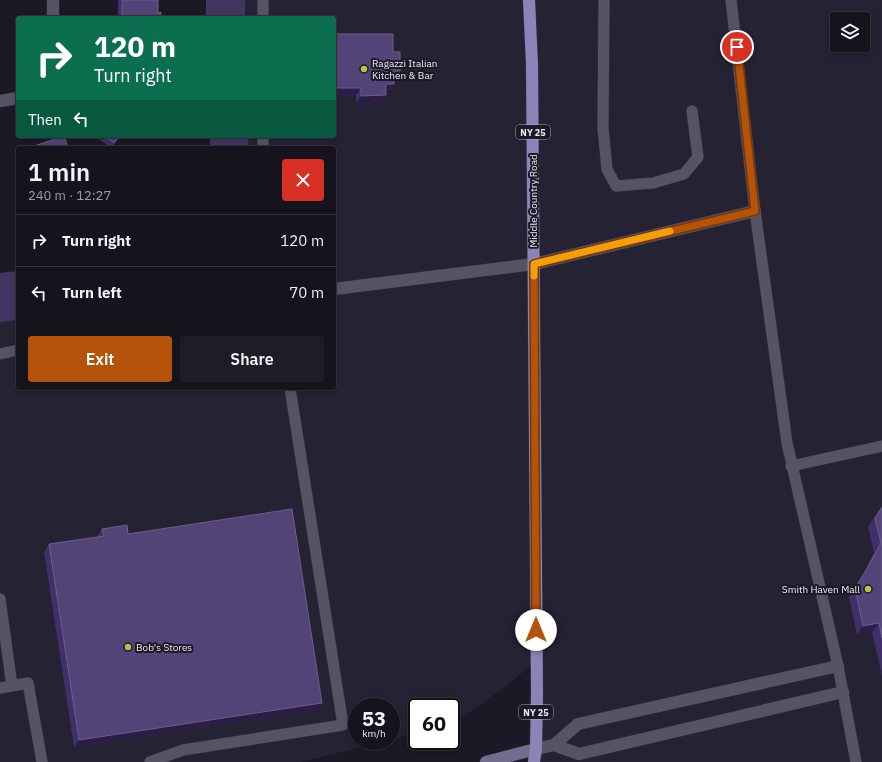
<!DOCTYPE html>
<meta charset="utf-8">
<style>
body{margin:0;font-family:"IBM Plex Sans",sans-serif;background:#1e1c25;color:#f1f3f6;height:100vh;display:flex;flex-direction:column;font-size:15px;white-space:nowrap}
*{box-sizing:border-box;margin:0}
p{font-size:13px;color:#9d9ea3}
.icon{flex:none;width:22px;height:22px;fill:none;stroke:currentColor;stroke-width:2;stroke-linecap:round;stroke-linejoin:round}
.map{position:relative;flex:1;overflow:hidden}
.sheet{position:absolute;left:16px;top:146px;width:320px;height:244px;display:flex;flex-direction:column;background:#15131c;border-radius:4px;box-shadow:0 2px 6px #0003,0 0 0 1px #34323b}
.sheet>*{flex:none}
.top-card{position:absolute;left:16px;top:16px;width:320px;height:122px;border-radius:4px;box-shadow:0 2px 6px #0003,0 0 0 1px #34323b;background:#0b6e4f;color:#fff;overflow:hidden}
.controls{position:absolute;left:830px;top:12px;display:grid;gap:8px}
.controls a{display:grid;place-items:center;width:40px;height:40px;border-radius:4px;background:#15131c;box-shadow:0 2px 6px #0003,0 0 0 1px #34323b;font-size:20px}
.speed{position:absolute;left:348px;top:698px;display:flex;gap:8px;font-size:20px;font-weight:700;text-align:center}
.speed>*{display:grid;place-content:center;width:52px;height:52px;border-radius:50%;background:#15131c;box-shadow:0 2px 6px #0003,0 0 0 1px #34323b;line-height:1}
.speed small{font-size:10px;font-weight:400}
.speed .limit{border:2px solid #111;border-radius:6px;background:#fff;color:#111}
.pin{position:absolute;display:grid;place-items:center;width:34px;height:34px;color:#fff;margin:-17px;border:2px solid #fff;border-radius:50%;box-shadow:0 1px 4px #0007}
.me{position:absolute;width:44px;margin:-22px;rotate:0deg;stroke-linejoin:round;filter:drop-shadow(0 0 3px #0008)}
.turn{display:flex;align-items:center;gap:14px;height:84px;padding:0 12px;font-size:18px}
.turn .icon{width:52px;height:52px;stroke-width:2.5}
.turn b{display:block;font-size:28px;line-height:34px}
.then{display:flex;align-items:center;height:38px;padding:0 12px;background:#0003;gap:8px;font-size:15px}
.round{display:grid;place-items:center;flex:none;width:42px;height:42px;border-radius:4px;background:#1e1c25}
.head{display:flex;align-items:center;justify-content:space-between;height:68px;padding:0 12px}
h1{font-size:24px;font-weight:600;line-height:30px}
.button{display:flex;gap:8px;margin-top:auto;padding:8px 12px}
.button a{flex:1;height:46px;border-radius:4px;background:#b45309;color:#fff;font-size:16px;font-weight:600;line-height:46px;text-align:center}
.button a+a{background:#1e1c25;color:#f1f3f6}
ul{padding:0;list-style:none}
li{display:flex;align-items:center;gap:12px;height:52px;padding:0 12px;border-top:1px solid #34323b}
li div{flex:1}
li b{display:block;font-size:15px}
li em{font-style:normal}
.map>svg:first-child{display:block}
.built{fill:#252234;fill-rule:evenodd}
.green{fill:#403661}
.lines{fill:none;stroke-linecap:round;stroke-linejoin:round}
.lane-casing{stroke:#35333d;stroke-width:12}
.street-casing{stroke:#35333d;stroke-width:13}
.secondary-casing{stroke:#35333d;stroke-width:13}
.primary-casing{stroke:#35333d;stroke-width:13}
.lane{stroke:#565463;stroke-width:11}
.street{stroke:#565463;stroke-width:12}
.secondary{stroke:#726c8e;stroke-width:12}
.primary{stroke:#8e83b8;stroke-width:12}
.wall{fill:#402f68}
.shaded-wall{fill:#2a1e47}
.building{fill:#534477;stroke:#6b5e8b}
.route-casing{stroke:#753606;stroke-width:10}
.route{stroke:#b45309;stroke-width:7}
.slow{stroke:#f59e0b;stroke-width:7}
.poi-dot{fill:#b8c147;stroke:#1c1926;stroke-width:1.5}
.labels{text-anchor:middle;dominant-baseline:central;stroke-width:4;stroke-linejoin:round;paint-order:stroke}
.shield{fill:#1c1926;stroke:#afadb8;stroke-width:1}
.shield-label{font-size:9px;font-weight:bold;fill:#eeedf6}
.poi-label{font-size:10px;fill:#eeedf6;stroke:#1c1926;text-anchor:start}
.street-label{font-size:10px;fill:#eeedf6;stroke:#1c1926}
</style>
<div class="map">
<svg width="882" height="762" viewBox="0 0 882 762">
<rect width="100%" height="100%" fill="#1c1926"/>
<path class="built" d="M 245,0 L 882,0 L 882,762 L 534,762 L 535,662 L 501,690 L 454,724 L 451,725 L 451,707 L 417,707 L 417,733 L 391,740 L 391,707 L 357,707 L 357,741 L 386,741 L 301,762 L 0,762 L 0,320 L 18,316 L 18,388 L 334,388 L 334,148 L 249,148 L 248,136 L 334,136 L 334,18 L 245,18 ZM 837,19 L 863,19 L 863,45 L 837,45 Z"/>
<path class="green" d="M 206,0 L 245,0 L 245,18 L 206,18 Z
M 210,136 L 248,136 L 249,148 L 210,148 Z
M 18,271 L 18,320 L 0,322 L 0,273 Z"/>
<g class="lines">
<defs>
<path id="lane" d="M 263,0 L 263,18
M 604,0 L 603,128 L 607,169 L 616,186 L 653,183 L 684,174 L 698,157 L 692,111
M 731,0 L 755,211 L 787,443 L 838,666 L 856,762
M 263,136 L 263,148
M 0,354 L 18,350
M 791,466 L 882,446
M 0,599 L 12,686
M 0,688 L 28,683 L 42,762
M 150,762 L 183,750 L 343,725 L 290,388"/>
<path id="street" d="M 53,0 L 53,18
M 0,101 L 18,98
M 334,289 L 534,264 L 755,211
M 554,745 L 579,754 L 843,692
M 536,749 L 554,745 L 578,724 L 838,666"/>
<path id="secondary" d="M 486,762 L 536,749"/>
<path id="primary" d="M 529,0 L 532,65 L 537,693 L 536,749 L 534,762"/>
</defs>
<use href="#lane" class="lane-casing"/>
<use href="#street" class="street-casing"/>
<use href="#secondary" class="secondary-casing"/>
<use href="#primary" class="primary-casing"/>
<use href="#lane" class="lane"/>
<use href="#street" class="street"/>
<use href="#secondary" class="secondary"/>
<use href="#primary" class="primary"/>
</g>
<path class="wall" d="M 118,0 L 158,0 L 158,13 L 161,18 L 118,18 Z
M 334,34 L 393,52 L 400,71 L 395,78 L 394,78 L 394,84 L 389,91 L 386,91 L 381,102 L 356,103 L 356,95 L 334,96 Z
M 95,136 L 120,136 L 111,148 Z
M 882,506 L 882,676 L 872,632 L 857,635 L 849,597 L 859,582 L 874,553 L 868,527 Z
M 102,529 L 128,534 L 317,710 L 74,747 L 44,552 L 49,544 L 98,537 L 97,536 Z"/>
<path class="shaded-wall" d="M 394,71 L 400,71 L 395,78 L 389,79 Z
M 386,84 L 394,84 L 389,91 L 381,91 Z
M 334,88 L 361,88 L 356,95 L 334,96 Z
M 386,95 L 381,102 L 356,103 L 361,96 Z
M 879,623 L 872,632 L 857,635 L 863,626 Z
M 322,703 L 317,710 L 74,747 L 79,740 Z"/>
<path class="building" d="M 122,0 L 158,0 L 158,13 L 161,12 L 161,18 L 122,18 Z
M 334,34 L 393,34 L 393,52 L 400,52 L 400,71 L 394,71 L 394,84 L 386,84 L 386,95 L 361,96 L 361,88 L 334,88 Z
M 64,136 L 68,148 L 28,148 Z
M 105,136 L 120,136 L 114,143 Z
M 882,507 L 882,638 L 879,623 L 863,626 L 855,588 L 865,572 L 881,543 L 875,518 Z
M 292,509 L 322,703 L 79,740 L 49,544 L 104,536 L 102,529 L 127,525 L 128,534 Z"/>
<g class="lines">
<defs>
<path id="route" d="M 536,630 L 534,264 L 755,211 L 737,47"/>
</defs>
<use href="#route" class="route-casing"/>
<use href="#route" class="route"/>
<path class="slow" d="M 534,276 L 534,264 L 670,231"/>
</g>
<g class="poi-dot">
<circle cx="364" cy="69" r="4"/>
<circle cx="868" cy="589" r="4"/>
<circle cx="128" cy="647" r="4"/>
</g>
<g class="labels">
<g class="shield">
<rect x="516" y="125" width="34" height="14" rx="3"/>
<rect x="519" y="705" width="34" height="14" rx="3"/>
</g>
<g class="shield-label">
<text x="533" y="132">NY 25</text>
<text x="536" y="712">NY 25</text>
</g>
<g class="poi-label">
<text x="372" y="63">Ragazzi Italian<tspan x="372" dy="12">Kitchen &amp; Bar</tspan></text>
<text x="860" y="589" text-anchor="end">Smith Haven Mall</text>
<text x="136" y="647">Bob's Stores</text>
</g>
<g class="street-label">
<text transform="translate(533 201) rotate(-90)">Middle Country Road</text>
</g>
</g>
</svg>
<div class="controls">
<a><svg class="icon" aria-label="layers" viewBox="0 0 24 24"><path d="M12 4l9 5-9 5-9-5zM3 14l9 5 9-5"/></svg></a>
</div>
<div class="speed"><div>53<small>km/h</small></div><div class="limit">60</div></div>
<div class="pin" style="left:737px;top:47px;background:#d93025"><svg class="icon" aria-label="arrive" viewBox="0 0 24 24"><path d="M6 21V4h12l-3 4 3 4H6"/></svg></div>
<svg class="me" style="left:536px;top:630px" viewBox="-20 -20 40 40"><circle r="19" fill="#fff"/><path d="M0-13L10 11 0 6-10 11z" fill="#b45309"/></svg>
<div class="top-card">
<div class="turn"><svg class="icon" aria-label="right" viewBox="0 0 24 24"><path d="M7 20v-9h11M14 6l5 5-5 5"/></svg><div><b>120 m</b>Turn right</div></div>
<div class="then">Then<svg class="icon" aria-label="left" viewBox="0 0 24 24"><path d="M17 20v-9H6M10 6l-5 5 5 5"/></svg></div>
</div>
<section class="sheet">
<div class="head"><div><h1>1 min</h1><p>240 m · 12:27</p></div><a class="round" style="background:#d93025;color:#fff"><svg class="icon" aria-label="close" viewBox="0 0 24 24"><path d="M6 6l12 12M18 6L6 18"/></svg></a></div>
<ul>
<li><svg class="icon" aria-label="right" viewBox="0 0 24 24"><path d="M7 20v-9h11M14 6l5 5-5 5"/></svg><div><b>Turn right</b></div><em>120 m</em></li>
<li><svg class="icon" aria-label="left" viewBox="0 0 24 24"><path d="M17 20v-9H6M10 6l-5 5 5 5"/></svg><div><b>Turn left</b></div><em>70 m</em></li>
</ul>
<div class="button"><a>Exit</a><a>Share</a></div>
</section>
</div>
